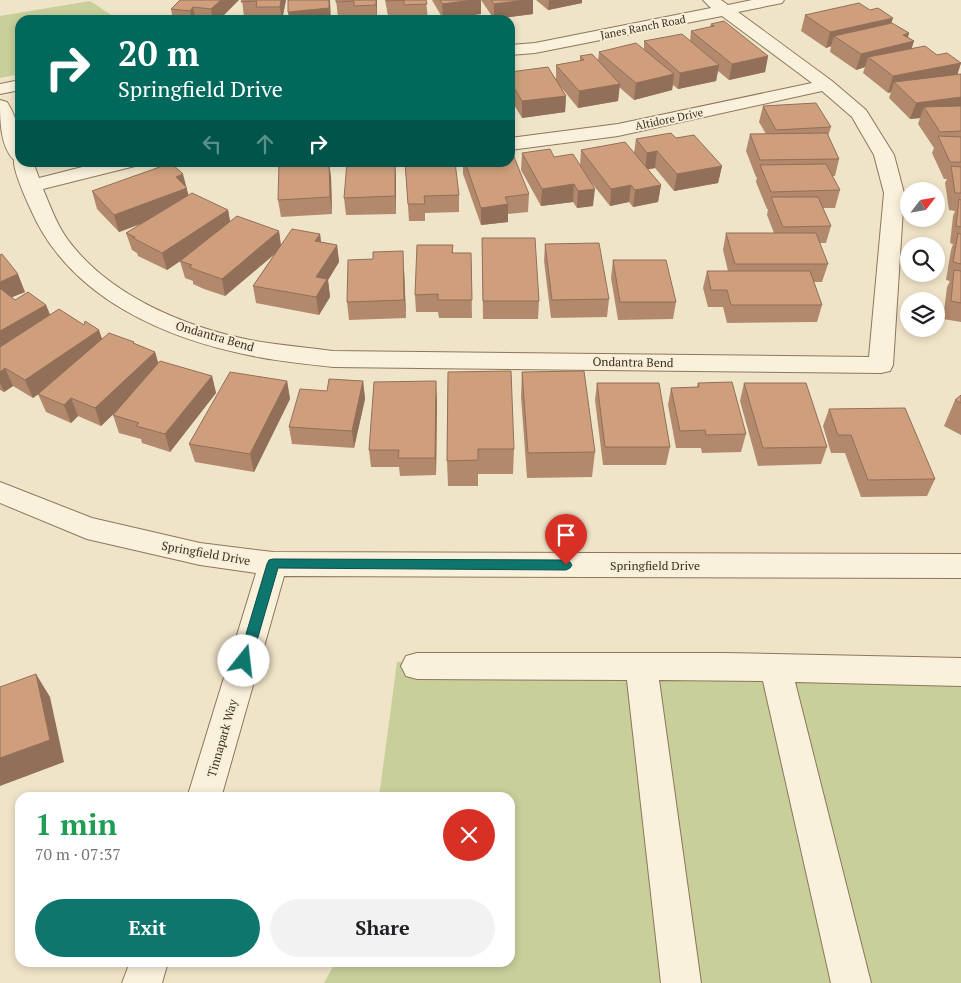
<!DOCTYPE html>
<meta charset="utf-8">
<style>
body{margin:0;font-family:"PT Serif",serif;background:#f2f2f2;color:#202124;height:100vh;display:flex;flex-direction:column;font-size:19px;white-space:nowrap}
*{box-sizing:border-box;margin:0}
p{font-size:16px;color:#757577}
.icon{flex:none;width:28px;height:28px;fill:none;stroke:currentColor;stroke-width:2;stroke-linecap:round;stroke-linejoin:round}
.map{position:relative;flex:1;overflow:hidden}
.details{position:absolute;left:15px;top:792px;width:500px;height:175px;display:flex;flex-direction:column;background:#fff;border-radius:15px;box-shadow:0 2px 8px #0003}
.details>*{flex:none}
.hud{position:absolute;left:15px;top:15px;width:500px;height:152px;border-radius:15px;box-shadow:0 2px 8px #0003;background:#00695c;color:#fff;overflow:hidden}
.needle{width:32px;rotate:59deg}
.tools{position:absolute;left:900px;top:182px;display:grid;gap:10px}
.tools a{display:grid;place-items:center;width:45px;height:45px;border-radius:50%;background:#fff;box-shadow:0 2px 8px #0003;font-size:25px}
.pin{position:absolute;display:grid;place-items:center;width:42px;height:42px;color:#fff;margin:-51px -21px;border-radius:50% 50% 50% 0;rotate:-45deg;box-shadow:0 0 5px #0007}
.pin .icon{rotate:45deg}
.me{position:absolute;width:55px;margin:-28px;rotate:16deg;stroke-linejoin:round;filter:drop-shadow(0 0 4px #0008)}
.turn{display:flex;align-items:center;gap:18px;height:105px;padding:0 20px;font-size:22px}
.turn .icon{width:65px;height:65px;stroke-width:2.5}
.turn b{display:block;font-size:35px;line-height:42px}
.lanes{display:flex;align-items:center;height:48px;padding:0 20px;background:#0003;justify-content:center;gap:25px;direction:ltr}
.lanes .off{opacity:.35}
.round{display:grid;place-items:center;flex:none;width:52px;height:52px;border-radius:26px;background:#f2f2f2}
.head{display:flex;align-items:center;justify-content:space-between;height:85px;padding:0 20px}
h1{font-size:30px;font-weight:800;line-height:38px;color:#1e9e55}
.button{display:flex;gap:10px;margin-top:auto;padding:10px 20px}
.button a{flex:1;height:58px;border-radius:30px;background:#0f766e;color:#fff;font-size:20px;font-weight:800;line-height:58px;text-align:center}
.button a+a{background:#f2f2f2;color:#202124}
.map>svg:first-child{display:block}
.green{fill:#c9cf9b}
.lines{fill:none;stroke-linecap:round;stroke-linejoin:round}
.minor-casing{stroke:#8d765c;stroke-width:2}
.minor{fill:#faf1dc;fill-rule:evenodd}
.wall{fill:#b2896c}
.shaded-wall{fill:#916f58}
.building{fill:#cf9f7d;stroke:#916f58}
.route{fill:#0f766e;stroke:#0a4d48}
.labels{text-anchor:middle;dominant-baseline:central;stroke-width:4;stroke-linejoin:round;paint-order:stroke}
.far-street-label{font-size:11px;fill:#3d2e20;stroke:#f7eed8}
.street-label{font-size:12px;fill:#3d2e20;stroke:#f7eed8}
</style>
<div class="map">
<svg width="961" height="983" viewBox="0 0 961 983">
<rect width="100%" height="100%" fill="#f0e4c8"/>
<path class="green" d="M 90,1 L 119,20 L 20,20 L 20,74 L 0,78 L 0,16 Z
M 961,660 L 961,983 L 324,983 L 335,963 L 510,962 L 510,798 L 379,797 L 397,662 Z"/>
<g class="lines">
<defs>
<path id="minor" d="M 703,0 L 721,0 L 728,5 L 752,0 L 784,0 L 782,3 L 738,12 L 832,81 L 866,110 L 894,155 L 904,193 L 893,365 L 890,371 L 881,373 L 333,367 C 308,364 283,362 258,357 C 167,340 70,299 31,210 C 26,199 13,171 14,160 C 0,146 0,120 0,100 L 7,102 C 20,122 20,140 20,162 L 33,162 L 39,178 L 102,162 L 138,162 L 135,166 L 43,189 C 51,208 58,228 71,244 C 113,297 185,327 250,340 C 277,345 305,347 333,351 L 869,357 L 884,193 L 874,155 L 852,117 L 822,91 L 618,136 L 510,150 L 510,138 L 618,124 L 812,83 L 722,16 L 535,53 L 510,55 L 510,45 L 535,43 L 711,8 Z
M 20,80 L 20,90 L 0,94 L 0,84 Z
M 0,482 L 92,518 L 200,543 L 273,552 L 961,554 L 961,578 L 284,576 L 221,798 L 187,798 L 256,573 L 200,565 L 87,539 L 0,503 Z
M 417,653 L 723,653 L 961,658 L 961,686 L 795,682 L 871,983 L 831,983 L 763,681 L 659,680 L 701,983 L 661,983 L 627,680 L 417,679 L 406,676 L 401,666 L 406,656 Z
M 130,962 L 168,962 L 162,983 L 122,983 Z"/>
</defs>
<use href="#minor" class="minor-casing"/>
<use href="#minor" class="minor"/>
</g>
<path class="wall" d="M 180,0 L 238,0 L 219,20 L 173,20 L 171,9 Z
M 242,0 L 286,0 L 282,20 L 258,20 L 257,17 L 244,17 Z
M 336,0 L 377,0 L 377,20 L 356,20 L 355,17 L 338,17 Z
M 385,0 L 426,0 L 428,20 L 405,20 L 404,16 L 388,16 Z
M 432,0 L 533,0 L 533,14 L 494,19 L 481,0 L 481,14 L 443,19 Z
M 536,0 L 582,0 L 582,3 L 548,10 Z
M 805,15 L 891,23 L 909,33 L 908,37 L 914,41 L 911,49 L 937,55 L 961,63 L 957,74 L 961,74 L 961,322 L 943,319 L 947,287 L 950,281 L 946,280 L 951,250 L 953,244 L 950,243 L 953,216 L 955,211 L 949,210 L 945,183 L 947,179 L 944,179 L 932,153 L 934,148 L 918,124 L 920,118 L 910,119 L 889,98 L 891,92 L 888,93 L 863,73 L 865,67 L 856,70 L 830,52 L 831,46 L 826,48 L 801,31 Z
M 711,24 L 768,56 L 765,72 L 729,80 L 718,71 L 716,81 L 678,89 L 673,85 L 672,90 L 634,100 L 619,87 L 618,101 L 578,108 L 561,87 L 566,96 L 565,112 L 522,118 L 510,98 L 510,72 L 556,79 L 556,65 L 580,61 L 580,56 L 598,60 L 599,52 L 644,49 L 644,41 L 690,41 L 691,31 L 710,27 Z
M 763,106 L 831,127 L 828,136 L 839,159 L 835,176 L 832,176 L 840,190 L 835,208 L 823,208 L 831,226 L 826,243 L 819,243 L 828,264 L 822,282 L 814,282 L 822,305 L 817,322 L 727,323 L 723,307 L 708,307 L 703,288 L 707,271 L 728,271 L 723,250 L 726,233 L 774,233 L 767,215 L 768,209 L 767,209 L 756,182 L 757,177 L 756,177 L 746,151 L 750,134 L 766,134 L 759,122 Z
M 676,138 L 722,166 L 718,183 L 674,191 L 655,168 L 647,169 L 661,185 L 658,202 L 633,207 L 629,202 L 610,206 L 587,177 L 593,206 L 577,208 L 573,202 L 541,206 L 521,170 L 522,153 L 554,157 L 580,166 L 581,150 L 634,153 L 636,139 Z
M 405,162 L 459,195 L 459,212 L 425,213 L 425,221 L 409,221 Z
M 463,162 L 510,162 L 529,194 L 528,212 L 508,214 L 508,222 L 481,225 L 463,174 Z
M 331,176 L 332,214 L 281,217 L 278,200 Z
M 396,176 L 396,214 L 346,215 L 344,198 Z
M 186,187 L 188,195 L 228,210 L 230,221 L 279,231 L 281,245 L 320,234 L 321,242 L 337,245 L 339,262 L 328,280 L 330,297 L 319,315 L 256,303 L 253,286 L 274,255 L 225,296 L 204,289 L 193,284 L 193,281 L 185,278 L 180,261 L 167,270 L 138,256 L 137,253 L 132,250 L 126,233 L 143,223 L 119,232 L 97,209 L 92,191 Z
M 482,238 L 539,301 L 538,319 L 483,319 Z
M 545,244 L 609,299 L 607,317 L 551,318 L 544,261 Z
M 453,245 L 453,253 L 471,253 L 472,318 L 439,318 L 438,312 L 416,312 L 415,295 Z
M 0,255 L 25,292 L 12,297 L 15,300 L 46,305 L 50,315 L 103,339 L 134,342 L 134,343 L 155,352 L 158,363 L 212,376 L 216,393 L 170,452 L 142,443 L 141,439 L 119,433 L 113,415 L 116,411 L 101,426 L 78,416 L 71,423 L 46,412 L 38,394 L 39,393 L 33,398 L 13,386 L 4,392 L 0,390 Z
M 613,260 L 676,302 L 673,319 L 618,320 L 611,278 Z
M 404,269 L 406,318 L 349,320 L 347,302 Z
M 448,372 L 514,449 L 513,474 L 478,474 L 478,486 L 448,486 L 447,461 Z
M 522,372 L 595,452 L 592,477 L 527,478 L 521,397 Z
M 287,381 L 290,399 L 254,472 L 195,462 L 189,444 Z
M 363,381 L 365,399 L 354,448 L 292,444 L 289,427 L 327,391 Z
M 597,383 L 670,447 L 666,465 L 603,465 L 595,400 Z
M 698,383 L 746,434 L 741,452 L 702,453 L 701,448 L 676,448 L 668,405 L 671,388 L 697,387 Z
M 744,383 L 827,447 L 821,464 L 758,466 L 740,401 Z
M 961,395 L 961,435 L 944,426 L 955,400 Z
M 437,399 L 436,475 L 400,476 L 399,467 L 371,467 L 369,450 Z
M 829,409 L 935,479 L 927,496 L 861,497 L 845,453 L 831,453 L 823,426 Z"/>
<path class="shaded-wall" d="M 221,0 L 239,0 L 219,20 L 213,20 L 211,9 Z
M 281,0 L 286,0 L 282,20 L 280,7 Z
M 329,0 L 330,0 L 331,20 L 289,20 L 288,12 Z
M 376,0 L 377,0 L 377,20 L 376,5 Z
M 473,0 L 481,0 L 481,14 L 443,19 L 442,4 Z
M 525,0 L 533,0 L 533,14 L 494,19 L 494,4 Z
M 549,0 L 582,0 L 582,3 L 548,10 Z
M 193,7 L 196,20 L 192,20 L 190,11 Z
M 893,18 L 888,33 L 834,36 L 831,46 L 826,48 L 830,32 Z
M 909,33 L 906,43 L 914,41 L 909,57 L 868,57 L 865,67 L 856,70 L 861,54 L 903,35 Z
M 768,56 L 765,72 L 729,80 L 732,64 Z
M 961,63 L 956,79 L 894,82 L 891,92 L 888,93 L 893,76 Z
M 719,65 L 716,81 L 678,89 L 680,73 Z
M 674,74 L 672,90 L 634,100 L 636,83 Z
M 620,84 L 618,101 L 578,108 L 579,91 Z
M 566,96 L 565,112 L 522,118 L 522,101 Z
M 961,97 L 961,113 L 924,107 L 920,118 L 910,119 L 916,103 Z
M 657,151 L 655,168 L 645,170 L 647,153 Z
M 329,162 L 331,176 L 332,214 L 330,197 Z
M 395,162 L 396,176 L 396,214 L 395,196 Z
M 722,166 L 718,183 L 674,191 L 677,174 Z
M 183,174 L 191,205 L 119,232 L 114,215 L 176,177 Z
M 574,184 L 573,202 L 541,206 L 542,189 Z
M 631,185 L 629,202 L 610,206 L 611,189 Z
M 661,185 L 658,202 L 633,207 L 635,190 Z
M 595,189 L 593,206 L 577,208 L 578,191 Z
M 508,204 L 508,222 L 481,225 L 481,208 Z
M 228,210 L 231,227 L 167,270 L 162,253 Z
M 279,231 L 281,248 L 225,296 L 222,279 Z
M 320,234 L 322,251 L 315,241 Z
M 337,245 L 339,262 L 328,280 L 330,297 L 319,315 L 316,297 L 316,277 Z
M 403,251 L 404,269 L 406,318 L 404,300 Z
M 18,274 L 25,292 L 0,302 L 0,282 Z
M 46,305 L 53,322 L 0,353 L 0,331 Z
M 99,330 L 105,347 L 33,398 L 25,380 Z
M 155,352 L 160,369 L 101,426 L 95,408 Z
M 5,368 L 13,386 L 4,392 L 0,383 L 0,372 Z
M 212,376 L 216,393 L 170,452 L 165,434 Z
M 287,381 L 290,399 L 254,472 L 250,454 Z
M 363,381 L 365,399 L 354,448 L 352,431 Z
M 436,381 L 437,399 L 436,475 L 435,458 Z
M 71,398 L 78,416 L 71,423 L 64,405 Z
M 36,674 L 50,697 L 64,762 L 0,786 L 0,758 Z"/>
<path class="building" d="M 180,0 L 221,0 L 211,9 L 193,7 L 190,11 L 171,9 Z
M 242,0 L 281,0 L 280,7 L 256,7 L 257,1 L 241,2 Z
M 288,0 L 329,0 L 329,8 L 288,12 Z
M 336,0 L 376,0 L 376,5 L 354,6 L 354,1 L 336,2 Z
M 386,0 L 426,0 L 427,4 L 404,5 L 404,0 L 387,1 Z
M 440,0 L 473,0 L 442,4 Z
M 491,0 L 525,0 L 494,4 Z
M 859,3 L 870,10 L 878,8 L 893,18 L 830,32 L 805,15 Z
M 724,21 L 768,56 L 732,64 L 691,31 L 714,26 L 711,24 Z
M 892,23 L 909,33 L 903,35 L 914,41 L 861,54 L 834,36 Z
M 682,34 L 719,65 L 680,73 L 644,41 Z
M 636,43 L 674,74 L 636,83 L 599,52 Z
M 925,46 L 937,55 L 947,53 L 961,63 L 893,76 L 868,57 Z
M 592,54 L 620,84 L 579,91 L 556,65 L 584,60 L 580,56 Z
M 548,67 L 566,96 L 522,101 L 510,81 L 510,72 Z
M 961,74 L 961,97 L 916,103 L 894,82 Z
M 816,103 L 831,127 L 776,130 L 763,106 Z
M 961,106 L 961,131 L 940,132 L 924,107 Z
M 671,133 L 676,138 L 694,135 L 722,166 L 677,174 L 657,151 L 647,153 L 636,139 Z
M 827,133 L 839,159 L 760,160 L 750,134 Z
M 938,136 L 961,137 L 961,162 L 950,162 Z
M 625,142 L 661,185 L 635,190 L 631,185 L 611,189 L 581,150 Z
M 550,149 L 554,157 L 573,154 L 595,189 L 578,191 L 574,184 L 542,189 L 522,153 Z
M 510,152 L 512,152 L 529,194 L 505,197 L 508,204 L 481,208 L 465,162 L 510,162 Z
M 279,162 L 329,162 L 330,197 L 278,200 Z
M 347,162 L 395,162 L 395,196 L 344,198 Z
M 405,162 L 455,162 L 459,195 L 424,196 L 425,204 L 408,204 Z
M 171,163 L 183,174 L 176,177 L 187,188 L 114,215 L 92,191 Z
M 826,164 L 840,190 L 771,192 L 760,165 Z
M 951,166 L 961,167 L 961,193 L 955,193 Z
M 192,193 L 228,210 L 162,253 L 133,238 L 135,237 L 126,233 Z
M 771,197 L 818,197 L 831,226 L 783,227 Z
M 959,199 L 961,200 L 961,227 L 956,226 Z
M 237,216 L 279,231 L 222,279 L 199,271 L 189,267 L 192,265 L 180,261 Z
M 292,229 L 320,234 L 315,241 L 337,245 L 316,277 L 327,279 L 316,297 L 253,286 Z
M 726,233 L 816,233 L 828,264 L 735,264 Z
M 958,233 L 961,234 L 961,264 L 953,262 Z
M 482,238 L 535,238 L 539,301 L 483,301 Z
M 599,243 L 609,299 L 552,300 L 545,244 Z
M 417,245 L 453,245 L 452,253 L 471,253 L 472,300 L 438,300 L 438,294 L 415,295 Z
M 403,251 L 404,300 L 347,302 L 348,260 L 373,259 L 373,252 Z
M 2,254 L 18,274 L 0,282 L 0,255 Z
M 613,260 L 666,260 L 676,302 L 620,302 Z
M 954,270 L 961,271 L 961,303 L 951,301 Z
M 707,271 L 810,271 L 822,305 L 731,305 L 727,290 L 711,290 Z
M 1,289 L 15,300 L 28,292 L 46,305 L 0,331 L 0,290 Z
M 59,309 L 84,325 L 85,321 L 99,330 L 25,380 L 5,368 L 0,372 L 0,347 Z
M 109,333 L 134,342 L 133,343 L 155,352 L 95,408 L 71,398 L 64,405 L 38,394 Z
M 160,361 L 212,376 L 165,434 L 136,426 L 139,423 L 113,415 Z
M 511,371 L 514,449 L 478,449 L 478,460 L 447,461 L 448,372 Z
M 584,371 L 595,452 L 528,453 L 522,372 Z
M 230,372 L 287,381 L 250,454 L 189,444 Z
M 329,379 L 363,381 L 352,431 L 289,427 L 300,389 L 327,391 Z
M 436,381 L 435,458 L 398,458 L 399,450 L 369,450 L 374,382 Z
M 732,382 L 746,434 L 706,435 L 705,430 L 680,431 L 671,388 L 699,387 L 698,383 Z
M 597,383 L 659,383 L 670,447 L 605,447 Z
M 744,383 L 806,383 L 827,447 L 763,448 Z
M 961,395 L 961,403 L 955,400 Z
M 905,408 L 935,479 L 868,480 L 851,435 L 838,435 L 829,409 Z
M 36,674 L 50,740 L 0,758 L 0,687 Z"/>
<path class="route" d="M 273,559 L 566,560 L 570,562 L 572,565 L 570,568 L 566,570 L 278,568 L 251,661 L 249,665 L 244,666 L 240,665 L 238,661 L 267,564 L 269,560 Z"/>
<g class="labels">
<g class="far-street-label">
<text transform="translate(643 27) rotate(-11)">Janes Ranch Road</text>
<text transform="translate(669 119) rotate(-12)">Altidore Drive</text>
</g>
<g class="street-label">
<text transform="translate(215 336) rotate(16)">Ondantra Bend</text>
<text transform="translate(633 362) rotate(1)">Ondantra Bend</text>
<text transform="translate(206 553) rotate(10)">Springfield Drive</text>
<text x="655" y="565">Springfield Drive</text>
<text transform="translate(222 738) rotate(-74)">Tinnapark Way</text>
</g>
</g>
</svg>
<div class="tools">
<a><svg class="needle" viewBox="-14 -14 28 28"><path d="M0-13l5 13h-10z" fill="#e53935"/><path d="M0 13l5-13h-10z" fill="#757577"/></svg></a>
<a><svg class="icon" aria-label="search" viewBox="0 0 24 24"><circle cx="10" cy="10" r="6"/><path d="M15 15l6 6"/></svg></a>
<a><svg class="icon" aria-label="layers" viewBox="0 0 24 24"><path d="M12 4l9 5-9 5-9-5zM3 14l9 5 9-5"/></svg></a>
</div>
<div class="pin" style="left:566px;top:565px;background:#d93025"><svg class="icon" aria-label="arrive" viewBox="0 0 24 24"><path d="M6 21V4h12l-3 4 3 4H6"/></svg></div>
<svg class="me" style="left:244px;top:661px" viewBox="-20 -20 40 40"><circle r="19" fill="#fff"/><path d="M0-13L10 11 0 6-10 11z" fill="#0f766e"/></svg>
<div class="hud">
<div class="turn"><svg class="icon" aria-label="right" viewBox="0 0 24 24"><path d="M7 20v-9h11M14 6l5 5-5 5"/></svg><div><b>20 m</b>Springfield Drive</div></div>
<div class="lanes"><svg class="icon off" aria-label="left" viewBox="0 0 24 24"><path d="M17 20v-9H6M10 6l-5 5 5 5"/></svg><svg class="icon off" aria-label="ahead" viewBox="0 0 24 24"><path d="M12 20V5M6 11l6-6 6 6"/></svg><svg class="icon" aria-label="right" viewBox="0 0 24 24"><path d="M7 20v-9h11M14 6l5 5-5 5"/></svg></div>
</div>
<section class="details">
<div class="head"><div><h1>1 min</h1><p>70 m · 07:37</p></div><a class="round" style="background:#d93025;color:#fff"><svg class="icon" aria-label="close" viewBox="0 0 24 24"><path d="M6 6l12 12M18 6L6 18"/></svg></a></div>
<div class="button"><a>Exit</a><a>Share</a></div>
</section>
</div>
